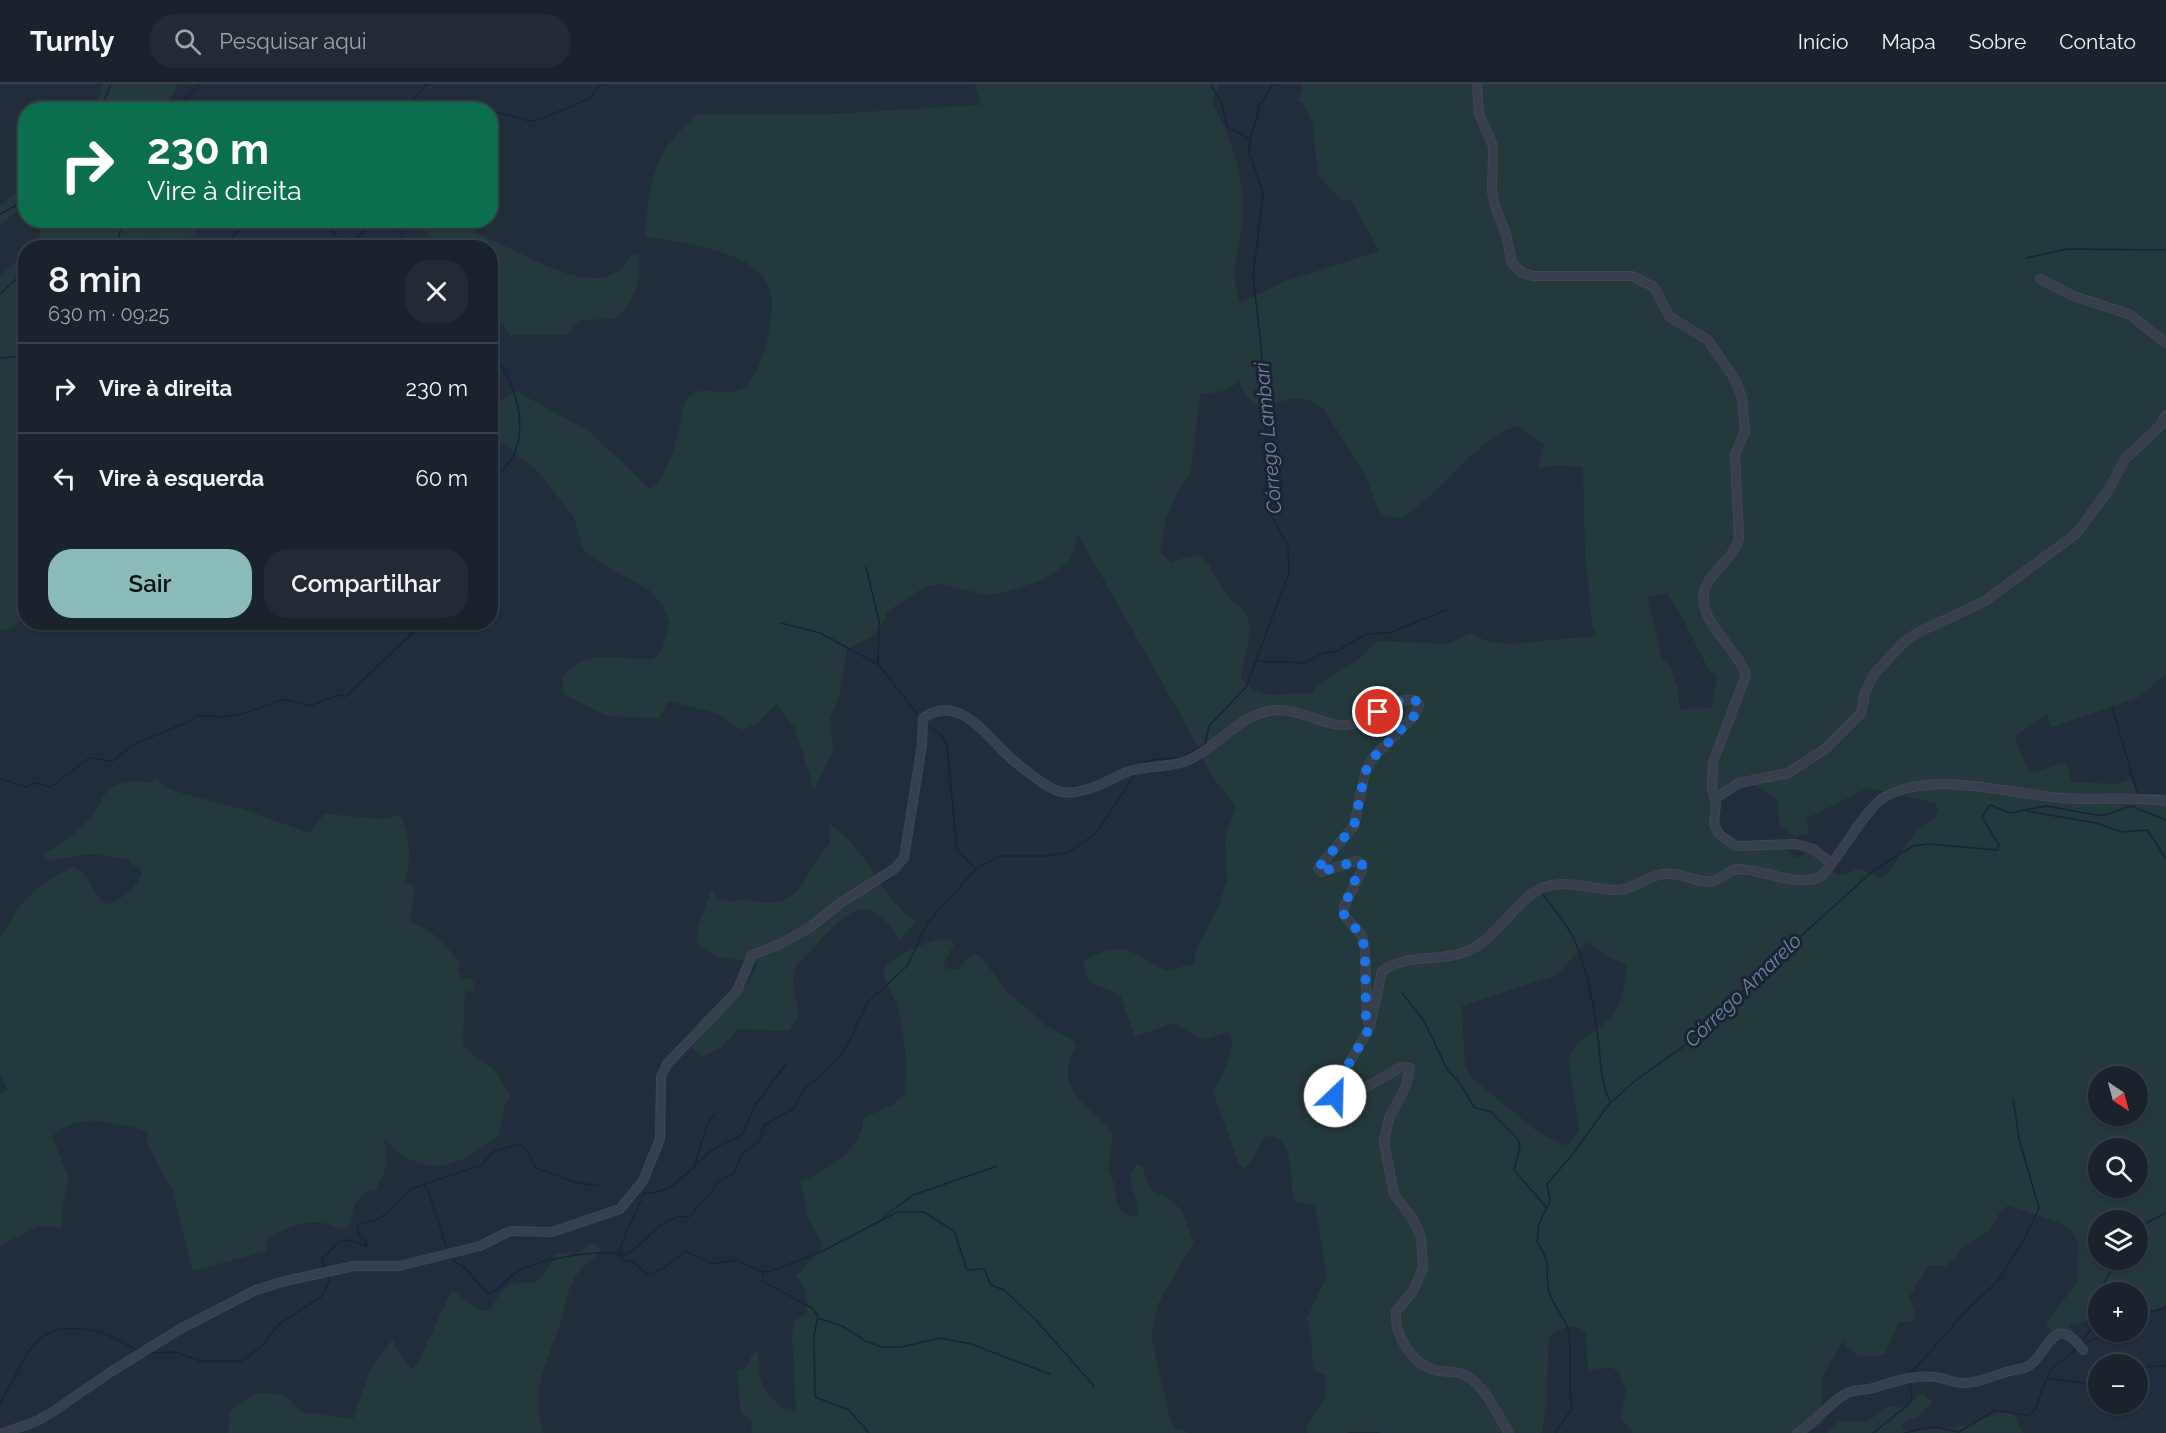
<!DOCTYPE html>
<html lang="pt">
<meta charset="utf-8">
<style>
body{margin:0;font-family:Raleway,sans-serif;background:#232a34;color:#f1f3f6;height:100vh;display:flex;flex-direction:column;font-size:22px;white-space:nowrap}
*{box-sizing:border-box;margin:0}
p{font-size:20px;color:#9fa4a9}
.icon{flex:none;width:33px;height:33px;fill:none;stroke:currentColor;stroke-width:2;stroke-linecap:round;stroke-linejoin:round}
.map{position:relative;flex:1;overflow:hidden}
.sheet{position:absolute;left:18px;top:156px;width:480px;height:390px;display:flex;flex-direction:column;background:#1a222c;border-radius:24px;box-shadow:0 2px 4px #0004,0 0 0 2px #383f48}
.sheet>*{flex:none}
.guide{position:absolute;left:18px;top:18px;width:480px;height:126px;border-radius:24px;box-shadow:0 2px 4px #0004,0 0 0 2px #383f48;background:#0b6e4f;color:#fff;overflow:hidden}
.needle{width:39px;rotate:144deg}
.buttons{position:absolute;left:2088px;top:982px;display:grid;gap:12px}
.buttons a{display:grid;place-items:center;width:60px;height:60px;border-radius:50%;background:#1a222c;box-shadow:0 2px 4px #0004,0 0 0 2px #383f48;font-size:30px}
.pin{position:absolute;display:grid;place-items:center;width:51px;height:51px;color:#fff;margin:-26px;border:3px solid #fff;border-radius:50%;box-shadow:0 2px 6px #0007}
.me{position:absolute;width:66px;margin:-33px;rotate:24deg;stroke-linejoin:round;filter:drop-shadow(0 0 4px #0008)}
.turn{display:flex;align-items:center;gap:21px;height:126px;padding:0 30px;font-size:27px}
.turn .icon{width:78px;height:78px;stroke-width:2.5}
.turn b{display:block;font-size:42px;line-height:51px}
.round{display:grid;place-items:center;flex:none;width:63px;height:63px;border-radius:24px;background:#232a34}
.overview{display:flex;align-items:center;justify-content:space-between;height:102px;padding:0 30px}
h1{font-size:36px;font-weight:600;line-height:45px}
.action{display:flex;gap:12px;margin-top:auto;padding:12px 30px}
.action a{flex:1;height:69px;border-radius:24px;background:#8bbbb9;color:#111;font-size:24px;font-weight:600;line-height:69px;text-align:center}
.action a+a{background:#232a34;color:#f1f3f6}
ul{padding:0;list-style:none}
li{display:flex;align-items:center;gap:18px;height:90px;padding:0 30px;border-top:2px solid #383f48}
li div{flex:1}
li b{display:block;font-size:22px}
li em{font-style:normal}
header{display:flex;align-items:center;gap:36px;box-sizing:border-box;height:84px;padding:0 30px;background:#1a222c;border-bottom:2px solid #383f48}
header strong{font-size:28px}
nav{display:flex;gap:33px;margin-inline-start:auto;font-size:21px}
.search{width:420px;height:54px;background:#232a34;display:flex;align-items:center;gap:15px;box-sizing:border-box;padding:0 21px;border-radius:24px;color:#9fa4a9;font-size:22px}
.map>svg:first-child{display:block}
.green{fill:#24393c;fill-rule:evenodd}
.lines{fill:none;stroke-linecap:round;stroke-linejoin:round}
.stream{stroke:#162439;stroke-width:1.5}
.minor-casing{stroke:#3f4854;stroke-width:10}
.minor{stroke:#363f4b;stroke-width:8}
.route{stroke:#1a73e8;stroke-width:10;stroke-dasharray:0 18}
.labels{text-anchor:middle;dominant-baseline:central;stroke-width:6;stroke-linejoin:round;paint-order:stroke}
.water-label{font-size:20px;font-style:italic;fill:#6a84a6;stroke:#1b2430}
</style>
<header>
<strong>Turnly</strong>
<div class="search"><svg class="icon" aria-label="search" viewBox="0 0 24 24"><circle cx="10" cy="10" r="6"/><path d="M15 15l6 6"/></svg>Pesquisar aqui</div>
<nav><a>Início</a><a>Mapa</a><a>Sobre</a><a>Contato</a></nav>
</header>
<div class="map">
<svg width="2166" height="1349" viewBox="0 0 2166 1349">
<rect width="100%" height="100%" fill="#222d3b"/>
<path class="green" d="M 103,0 L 178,0 L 164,25 L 95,25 Z
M 975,0 L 1219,0 L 1212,19 C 1231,52 1245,96 1243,133 C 1240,168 1228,182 1240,219 L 1283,198 L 1379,167 L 1352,117 L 1340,115 L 1318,91 L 1313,40 L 1303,19 L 1298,17 L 1303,5 L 1300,0 L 2166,0 L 2166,590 L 2139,613 L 2055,642 L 2051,642 L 2047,629 L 2015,653 L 2029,689 L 2066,679 L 2072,698 L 2115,700 L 2131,695 L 2137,710 L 2166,710 L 2166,1221 L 2138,1233 L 2138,1209 L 2098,1209 L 2098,1234 C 2088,1234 2079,1241 2069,1240 L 2080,1260 L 2056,1253 L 2046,1239 L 2077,1198 L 2079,1159 L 2071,1146 L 2056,1137 L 2008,1122 L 2002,1125 L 1989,1147 L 1960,1165 L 1956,1174 L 1946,1182 L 1929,1181 L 1909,1213 L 1914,1225 L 1914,1237 L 1899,1238 L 1885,1270 C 1867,1274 1853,1275 1843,1257 L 1822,1292 L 1823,1338 L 1808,1349 L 1633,1349 L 1620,1333 L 1626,1308 L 1619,1288 L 1610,1283 L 1588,1286 L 1586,1248 L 1574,1242 L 1555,1247 L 1549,1253 L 1546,1318 L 1542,1349 L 1307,1349 L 1307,1343 L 1326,1313 L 1326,1291 L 1315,1287 C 1310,1271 1313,1253 1307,1234 L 1327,1192 L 1315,1121 L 1297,1119 L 1293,1113 C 1290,1094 1294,1048 1266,1053 L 1245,1085 L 1239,1080 L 1213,1008 C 1220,993 1239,965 1229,948 L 1203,956 L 1173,939 L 1135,953 L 1121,913 C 1103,898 1085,909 1084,877 C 1126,854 1130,869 1167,887 L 1194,879 L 1197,864 L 1218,824 L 1227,796 L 1225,754 L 1236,722 C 1217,702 1205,681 1194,655 L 1078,450 L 1070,477 L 1043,496 L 1009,507 L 986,511 L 942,500 L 924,503 L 887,528 L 881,542 L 871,553 L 847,565 L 839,612 L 830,633 L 833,667 L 814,705 L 795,644 L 776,620 L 755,641 L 741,646 L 719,630 L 668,617 L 659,634 L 607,632 L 564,610 L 563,592 C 587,562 618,577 653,575 L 661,568 L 670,539 L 663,522 L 649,506 L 596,476 L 583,465 L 574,433 L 538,388 L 491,349 L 490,322 L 516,307 L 590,348 L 650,405 C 667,395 676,360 680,340 C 682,332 682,321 688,314 C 701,298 725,315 743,304 C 757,295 765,266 768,251 C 770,237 774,224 771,210 C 762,165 681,160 645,152 C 651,95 651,70 698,30 L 831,30 L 981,21 ZM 1239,297 C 1261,352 1283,293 1323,324 L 1362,385 L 1380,429 C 1387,433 1395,435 1403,432 C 1409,430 1416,423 1422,419 C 1454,394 1477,356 1516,342 L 1544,360 L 1537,385 L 1554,381 L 1583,383 L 1585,469 L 1592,541 L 1596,552 L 1509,560 L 1486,557 L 1471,549 L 1448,560 L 1377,557 L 1355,578 L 1318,600 L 1312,609 C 1284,608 1260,620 1241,594 C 1243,581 1252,550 1249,538 C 1247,527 1233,519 1226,510 C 1208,487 1211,459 1172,479 L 1160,468 L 1165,438 L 1178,406 L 1190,391 L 1200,310 C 1216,309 1228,308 1239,297 ZM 1667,509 L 1679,527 L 1709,586 L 1717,592 L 1712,624 L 1680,625 L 1677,603 L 1671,584 L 1662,574 L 1647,513 ZM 1751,699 L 1777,715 L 1780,743 L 1794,752 L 1810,750 L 1806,735 L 1868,704 L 1935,719 L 1938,726 L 1934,734 L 1916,747 L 1887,790 L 1881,794 L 1858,785 L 1842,791 L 1834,789 L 1823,775 L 1810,767 L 1796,774 L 1781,762 L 1740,760 L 1722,751 L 1715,737 L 1717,718 L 1739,700 ZM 1586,858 L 1608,873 L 1627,880 C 1625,893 1624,910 1618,922 C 1608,944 1580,951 1568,973 L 1579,1047 L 1566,1062 L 1538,1048 L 1475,997 L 1465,983 L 1462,922 L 1557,891 ZM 2098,993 L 2138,993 L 2138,1032 L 2098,1032 ZM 2098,1065 L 2138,1065 L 2138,1104 L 2098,1104 ZM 2098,1137 L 2138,1137 L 2138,1176 L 2098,1176 Z
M 25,100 L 25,128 L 17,127 L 0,141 L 0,122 Z
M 38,137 L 192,137 L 197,149 C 179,165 152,145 132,159 L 132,163 L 33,163 L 39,154 L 42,142 Z
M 393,137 L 482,137 L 474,149 C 512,159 604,230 630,171 L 637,170 C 645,193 633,221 614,235 L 580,236 L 566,251 L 511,251 L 500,238 L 491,243 L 490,164 C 477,164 460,166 447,164 C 428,159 421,127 394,140 Z
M 25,172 L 25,523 C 21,538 17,544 0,547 L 0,191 Z
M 155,695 L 174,707 L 242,725 L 306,748 L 311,747 L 324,730 L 383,735 L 399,731 C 411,747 412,781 404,799 L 415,801 L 410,838 C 433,845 447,862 461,881 L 457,886 L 462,895 L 471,895 L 474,899 L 473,908 L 465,907 L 463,959 C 469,969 474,971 484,978 C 496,986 504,999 510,1012 L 505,1020 L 499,1051 C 458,1083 427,1098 385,1056 L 386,1084 L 375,1107 L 366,1108 L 355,1119 L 349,1142 L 341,1146 C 314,1131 290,1140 266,1156 L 266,1167 L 193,1187 L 173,1107 L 146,1058 L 148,1048 C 117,1039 78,1026 52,1053 L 69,1095 L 61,1129 L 63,1144 L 38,1142 L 0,1162 L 0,1010 L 8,1006 L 0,991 L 0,854 L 18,824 L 42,800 L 72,783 C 100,792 93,836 122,813 C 132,805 137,801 142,789 L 140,783 L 133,781 L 129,775 L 90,770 L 49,776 L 43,772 L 44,769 C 64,760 84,742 97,725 C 100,721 101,716 103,712 C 115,697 133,696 150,699 Z
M 829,740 C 869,764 879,814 916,838 L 899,856 C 861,788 831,852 796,881 C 794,890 792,898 794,907 C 797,927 805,930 788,947 L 738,945 L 720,964 L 702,973 L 692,964 L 701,947 L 746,902 L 757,882 L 755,876 C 735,877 710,875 697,858 L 698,843 L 710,809 L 713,806 C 720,822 732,816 745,815 C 753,815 761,819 768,819 C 806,819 807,780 830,760 Z
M 941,855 L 952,857 L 954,861 L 943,879 L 947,885 L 958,885 L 971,871 L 976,870 L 983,875 L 1006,907 L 1047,942 L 1074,957 L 1076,962 C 1051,1006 1089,1020 1113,1049 L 1108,1086 L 1115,1102 L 1116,1118 L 1123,1129 L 1131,1133 L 1138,1130 C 1140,1114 1121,1093 1138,1080 L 1142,1082 L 1147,1098 L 1153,1107 L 1171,1116 L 1182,1127 L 1194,1158 L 1158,1220 L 1151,1252 L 1170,1335 L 1176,1345 L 1180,1344 L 1187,1349 L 751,1349 L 752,1337 L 741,1329 L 737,1287 L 747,1283 L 752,1271 L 758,1265 C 759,1297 759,1303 783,1325 L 790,1324 L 796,1328 L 792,1249 L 795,1236 L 806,1231 C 807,1217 807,1202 796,1192 L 823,1162 L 807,1131 L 801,1097 C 825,1088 864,1064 863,1034 L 892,1021 L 904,1011 C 909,988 904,941 896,919 C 893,910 880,893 884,885 C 891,872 927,858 941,855 Z
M 595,1159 L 602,1167 C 591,1176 580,1183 573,1197 C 565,1212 564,1230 558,1246 C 545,1283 530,1309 543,1349 L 228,1349 L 230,1327 L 256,1309 L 272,1309 L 286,1312 L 301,1328 L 353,1335 L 369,1288 L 393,1255 L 395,1264 L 412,1285 L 416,1282 L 452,1206 L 479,1227 L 490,1226 C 496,1216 501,1205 512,1200 C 519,1198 525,1200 532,1199 C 545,1195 551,1181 555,1169 L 577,1171 L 588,1160 Z
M 1923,1309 L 1932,1319 L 1918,1333 L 1902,1339 L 1903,1346 C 1911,1348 1965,1343 1973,1339 C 1989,1333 1994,1328 2013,1329 L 2023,1349 L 1827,1349 L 1838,1338 L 1867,1338 L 1889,1322 L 1908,1324 L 1918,1311 Z"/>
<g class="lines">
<path class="stream" d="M 1211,0 L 1222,21 L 1227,42 L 1249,55
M 100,26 L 111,0
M 181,26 L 182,18 L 200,0
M 405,26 L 427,0
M 490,34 L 497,28 L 529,37 L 541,35 L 589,15 L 601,0
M 0,130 L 26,116
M 394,136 L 402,150 L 404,164
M 116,164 L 123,136
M 227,164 C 230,157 235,149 241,145 C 247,142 312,136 320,138 C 330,140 333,149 339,156 L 349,158 L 363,149 L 371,136
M 2026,174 L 2067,165 L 2166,166
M 0,210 L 26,186
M 490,267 C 514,293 529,339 513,373 C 508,382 498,390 490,397
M 0,274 L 26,272
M 866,483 L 879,537 L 878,580
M 781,539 L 820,549 L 879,581 L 921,635
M 1256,577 L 1305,579 L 1323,569 L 1337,567 L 1366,550 L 1392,548 L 1446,526
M 2112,623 L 2138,711
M 926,640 L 941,651 L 947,661 L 957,766 L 976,785
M 1143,680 L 1150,676 L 1183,673 L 1205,660 L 1209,642 L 1246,603 L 1289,489 L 1288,462 L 1270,430 L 1261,261 L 1253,193 L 1263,109 L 1249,69 L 1250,56 L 1260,21 L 1273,0
M 0,695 L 27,703 L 33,699 L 51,703 L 89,674 L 113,677 L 132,661 L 193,636 L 197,631 L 220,633 L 242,630 L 284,615 L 310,622 L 338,611 L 345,613 L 424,538
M 2027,727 L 2096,739 L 2121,748 L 2147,746 L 2166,774
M 1542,809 C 1550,821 1560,831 1567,843 C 1585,869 1594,923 1598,954 C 1601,977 1600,996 1610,1018
M 1402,909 L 1424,937 L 1448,987 L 1460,999 L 1474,1023 L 1491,1028 L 1518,1055 L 1520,1063 L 1514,1086 L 1547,1124
M 694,1084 L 707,1040 L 715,1030
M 424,1100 C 428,1103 445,1157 447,1166
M 883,1133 L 913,1111 L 997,1082
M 2138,1143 L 2166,1129
M 620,1170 L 622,1159 L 644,1109 C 677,1111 690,1080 717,1063 C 724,1058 734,1056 742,1051 L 756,1020 L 786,980
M 620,1171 C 639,1172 659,1127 689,1133 C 697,1122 714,1109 718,1097 L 733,1090 L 742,1070 L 760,1057 L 763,1042 L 794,1024 L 805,1004 L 829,984 L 845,965 L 868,918 L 907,882 L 928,838 L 978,783 L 1000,772 L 1045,772 L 1069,768 L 1096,749 L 1136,689
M 449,1173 L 466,1185 L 488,1210 C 502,1206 505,1194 517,1188 C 540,1175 592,1166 618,1170 L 622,1175 L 635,1179 L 647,1191 L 664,1184 L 685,1167 L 713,1180 L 736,1176 L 762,1188 L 769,1188 L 823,1167 L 897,1128 L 924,1128 L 954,1147 L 967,1186 L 984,1185 L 991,1201 L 1004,1206 L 1035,1235 L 1094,1302
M 325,1184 L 322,1176 L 339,1157 L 350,1156 L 367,1162 L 365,1156 L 359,1152 L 357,1141 L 375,1136 L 384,1131 L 411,1105 L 482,1081 L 493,1068 L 519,1060 L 524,1062 L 536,1084 L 575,1098 L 599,1102
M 764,1189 L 762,1197 L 812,1224 L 818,1232 L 814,1252 L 815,1313 L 849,1326 L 869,1349
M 818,1234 L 844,1243 L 865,1257 L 882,1263 L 901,1263 L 940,1254 L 971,1260 L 1050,1290
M 2138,1236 L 2149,1228 L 2166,1224
M 2081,1260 L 2095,1238 L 2096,1214 L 2112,1185 L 2120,1176
M 2083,1260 L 2110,1248
M 147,1269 L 175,1268 L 200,1277 L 242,1277 L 262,1262 L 279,1240 L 321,1213 L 329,1197 L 328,1192
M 2138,1283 L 2166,1282
M 1909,1291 L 1969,1224 L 1998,1197 L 2025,1153 L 2039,1124 L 2019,1055 L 2013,1014
M 2047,1294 L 2090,1300 L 2098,1293
M 0,1320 C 29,1270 32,1230 102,1249 C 115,1253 127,1262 140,1267
M 1349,1349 L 1379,1349
M 1555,1349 L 1572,1324 C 1567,1300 1572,1274 1569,1249 C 1566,1233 1552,1222 1549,1207 C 1543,1181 1555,1186 1537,1158 L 1539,1140 L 1550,1117 L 1547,1100 L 1572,1071 L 1609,1020 L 1636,996 L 1701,950 L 1726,927 L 1748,900 L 1874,786 L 1913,762 L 1928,760 L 1997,766 L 1999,761 L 1982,733 L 1990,721 L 2010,729 L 2046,722 L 2096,731 L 2106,731 L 2131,722 L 2166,736
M 1873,1349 L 1908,1321 L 1912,1314 L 1909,1296
M 1904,1349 L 1933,1343 L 1959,1348 L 1995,1326 L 2029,1332 L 2035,1325 L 2050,1286 L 2078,1264"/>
<defs>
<path id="minor" d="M 1477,0 L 1479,30 L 1493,62 L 1492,107 L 1495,122 L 1506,150 L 1512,179 L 1521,188 L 1532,192 L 1632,192 L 1654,203 L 1670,233 L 1708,256 L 1734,294 L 1742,313 L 1745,347 L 1735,371 L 1739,454 C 1734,475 1713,484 1705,504 C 1694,535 1739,566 1746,591 L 1713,678 L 1712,703 L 1716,720 L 1714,740 L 1719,750 L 1736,762 L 1796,760 L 1813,765 L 1831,779
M 2040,195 L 2073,212 L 2129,230 L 2166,259
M 1716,714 L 1739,699 L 1788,689 L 1825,665 L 1861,629 L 1865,608 L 1875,589 L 1904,558 L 1917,549 L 1985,517 L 2076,450 L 2108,407 L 2125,375 L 2159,343 L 2166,331
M 3,1349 L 37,1337 L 54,1327 L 109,1289 L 180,1245 L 256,1206 L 285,1197 L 354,1182 L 399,1182 L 480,1162 L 510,1147 L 552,1148 L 620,1125 L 643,1097 L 660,1055 L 661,993 L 667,980 L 737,907 L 752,871 L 780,860 L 812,842 L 839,820 L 894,785 L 904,774 L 922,661 L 923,634 C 955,611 982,645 1002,666 C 1013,677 1047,705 1061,708 C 1068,709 1078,708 1084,706 C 1104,702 1114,692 1130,687 C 1152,680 1176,685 1196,672 C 1221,658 1239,633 1269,627 C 1299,621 1328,647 1353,640 C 1375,635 1392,612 1415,616 L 1419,621 L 1415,631 L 1371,676 L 1365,689 L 1354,742 L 1318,784 L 1321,788 L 1357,777 L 1362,780 L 1362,786 L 1344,823 L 1344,831 L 1362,852 L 1365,867 L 1367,933 L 1370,943
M 1509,1349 C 1497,1330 1486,1304 1467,1292 C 1457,1286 1446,1289 1435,1286 C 1412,1280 1394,1251 1396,1228 L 1413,1207 L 1423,1184 L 1421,1153 L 1413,1135 L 1394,1110 L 1384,1058 L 1389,1034 L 1406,1002 L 1410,984 L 1401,983 L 1346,1015 L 1340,1017 L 1335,1012 L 1339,997 L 1370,943 L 1382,887 C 1410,868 1437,879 1465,868 C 1498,856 1516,813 1545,803 C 1570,795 1592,806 1617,806 C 1633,806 1647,792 1663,790 C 1680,787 1696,800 1713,797 C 1722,795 1727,786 1737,785 C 1762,785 1793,802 1818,794 C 1830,790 1862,728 1883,714 C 1930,685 2011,710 2062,714 C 2096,717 2132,712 2166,717
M 1797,1349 C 1815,1339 1831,1317 1847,1309 C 1853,1306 1862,1306 1869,1305 C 1892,1299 1911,1290 1936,1293 C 1945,1294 1953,1299 1962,1299 C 1981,1300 2001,1287 2020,1285 C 2048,1282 2049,1221 2083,1266"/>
</defs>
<use href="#minor" class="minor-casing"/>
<use href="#minor" class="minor"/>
</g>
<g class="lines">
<path class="route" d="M 1335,1012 L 1339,997 L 1370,943 L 1366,933 L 1365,867 L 1362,852 L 1344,831 L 1344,823 L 1354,798 L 1362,786 L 1362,780 L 1357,777 L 1321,788 L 1318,784 L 1354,742 L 1365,689 L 1371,676 L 1415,631 L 1419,621 L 1415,616 L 1407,615 L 1398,618 L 1378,628"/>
</g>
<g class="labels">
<g class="water-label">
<text transform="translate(1268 354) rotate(-95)">Córrego Lambari</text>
<text transform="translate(1743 906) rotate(-44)">Córrego Amarelo</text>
</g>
</g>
</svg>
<div class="buttons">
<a><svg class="needle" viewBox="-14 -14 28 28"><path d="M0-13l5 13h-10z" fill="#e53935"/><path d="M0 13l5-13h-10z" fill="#9fa4a9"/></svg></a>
<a><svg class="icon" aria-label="search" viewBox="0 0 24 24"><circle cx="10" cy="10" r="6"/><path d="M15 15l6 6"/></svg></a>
<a><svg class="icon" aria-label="layers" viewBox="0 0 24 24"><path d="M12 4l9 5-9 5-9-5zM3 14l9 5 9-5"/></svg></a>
<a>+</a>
<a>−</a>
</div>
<div class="pin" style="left:1378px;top:628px;background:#d93025"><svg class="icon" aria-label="arrive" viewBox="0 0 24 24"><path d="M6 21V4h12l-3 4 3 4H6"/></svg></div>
<svg class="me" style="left:1335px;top:1012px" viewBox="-20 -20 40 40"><circle r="19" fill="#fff"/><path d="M0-13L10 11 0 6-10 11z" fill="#1a73e8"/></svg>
<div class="guide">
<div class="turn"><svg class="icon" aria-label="right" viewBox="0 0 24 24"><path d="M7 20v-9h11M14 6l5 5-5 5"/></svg><div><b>230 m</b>Vire à direita</div></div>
</div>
<section class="sheet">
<div class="overview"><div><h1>8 min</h1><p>630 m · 09:25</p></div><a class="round"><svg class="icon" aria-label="close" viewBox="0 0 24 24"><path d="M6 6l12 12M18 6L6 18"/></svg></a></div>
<ul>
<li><svg class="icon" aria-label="right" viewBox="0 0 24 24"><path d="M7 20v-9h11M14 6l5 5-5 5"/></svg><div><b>Vire à direita</b></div><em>230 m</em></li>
<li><svg class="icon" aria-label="left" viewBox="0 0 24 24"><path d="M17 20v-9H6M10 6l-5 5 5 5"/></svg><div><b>Vire à esquerda</b></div><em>60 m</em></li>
</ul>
<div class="action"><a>Sair</a><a>Compartilhar</a></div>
</section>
</div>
